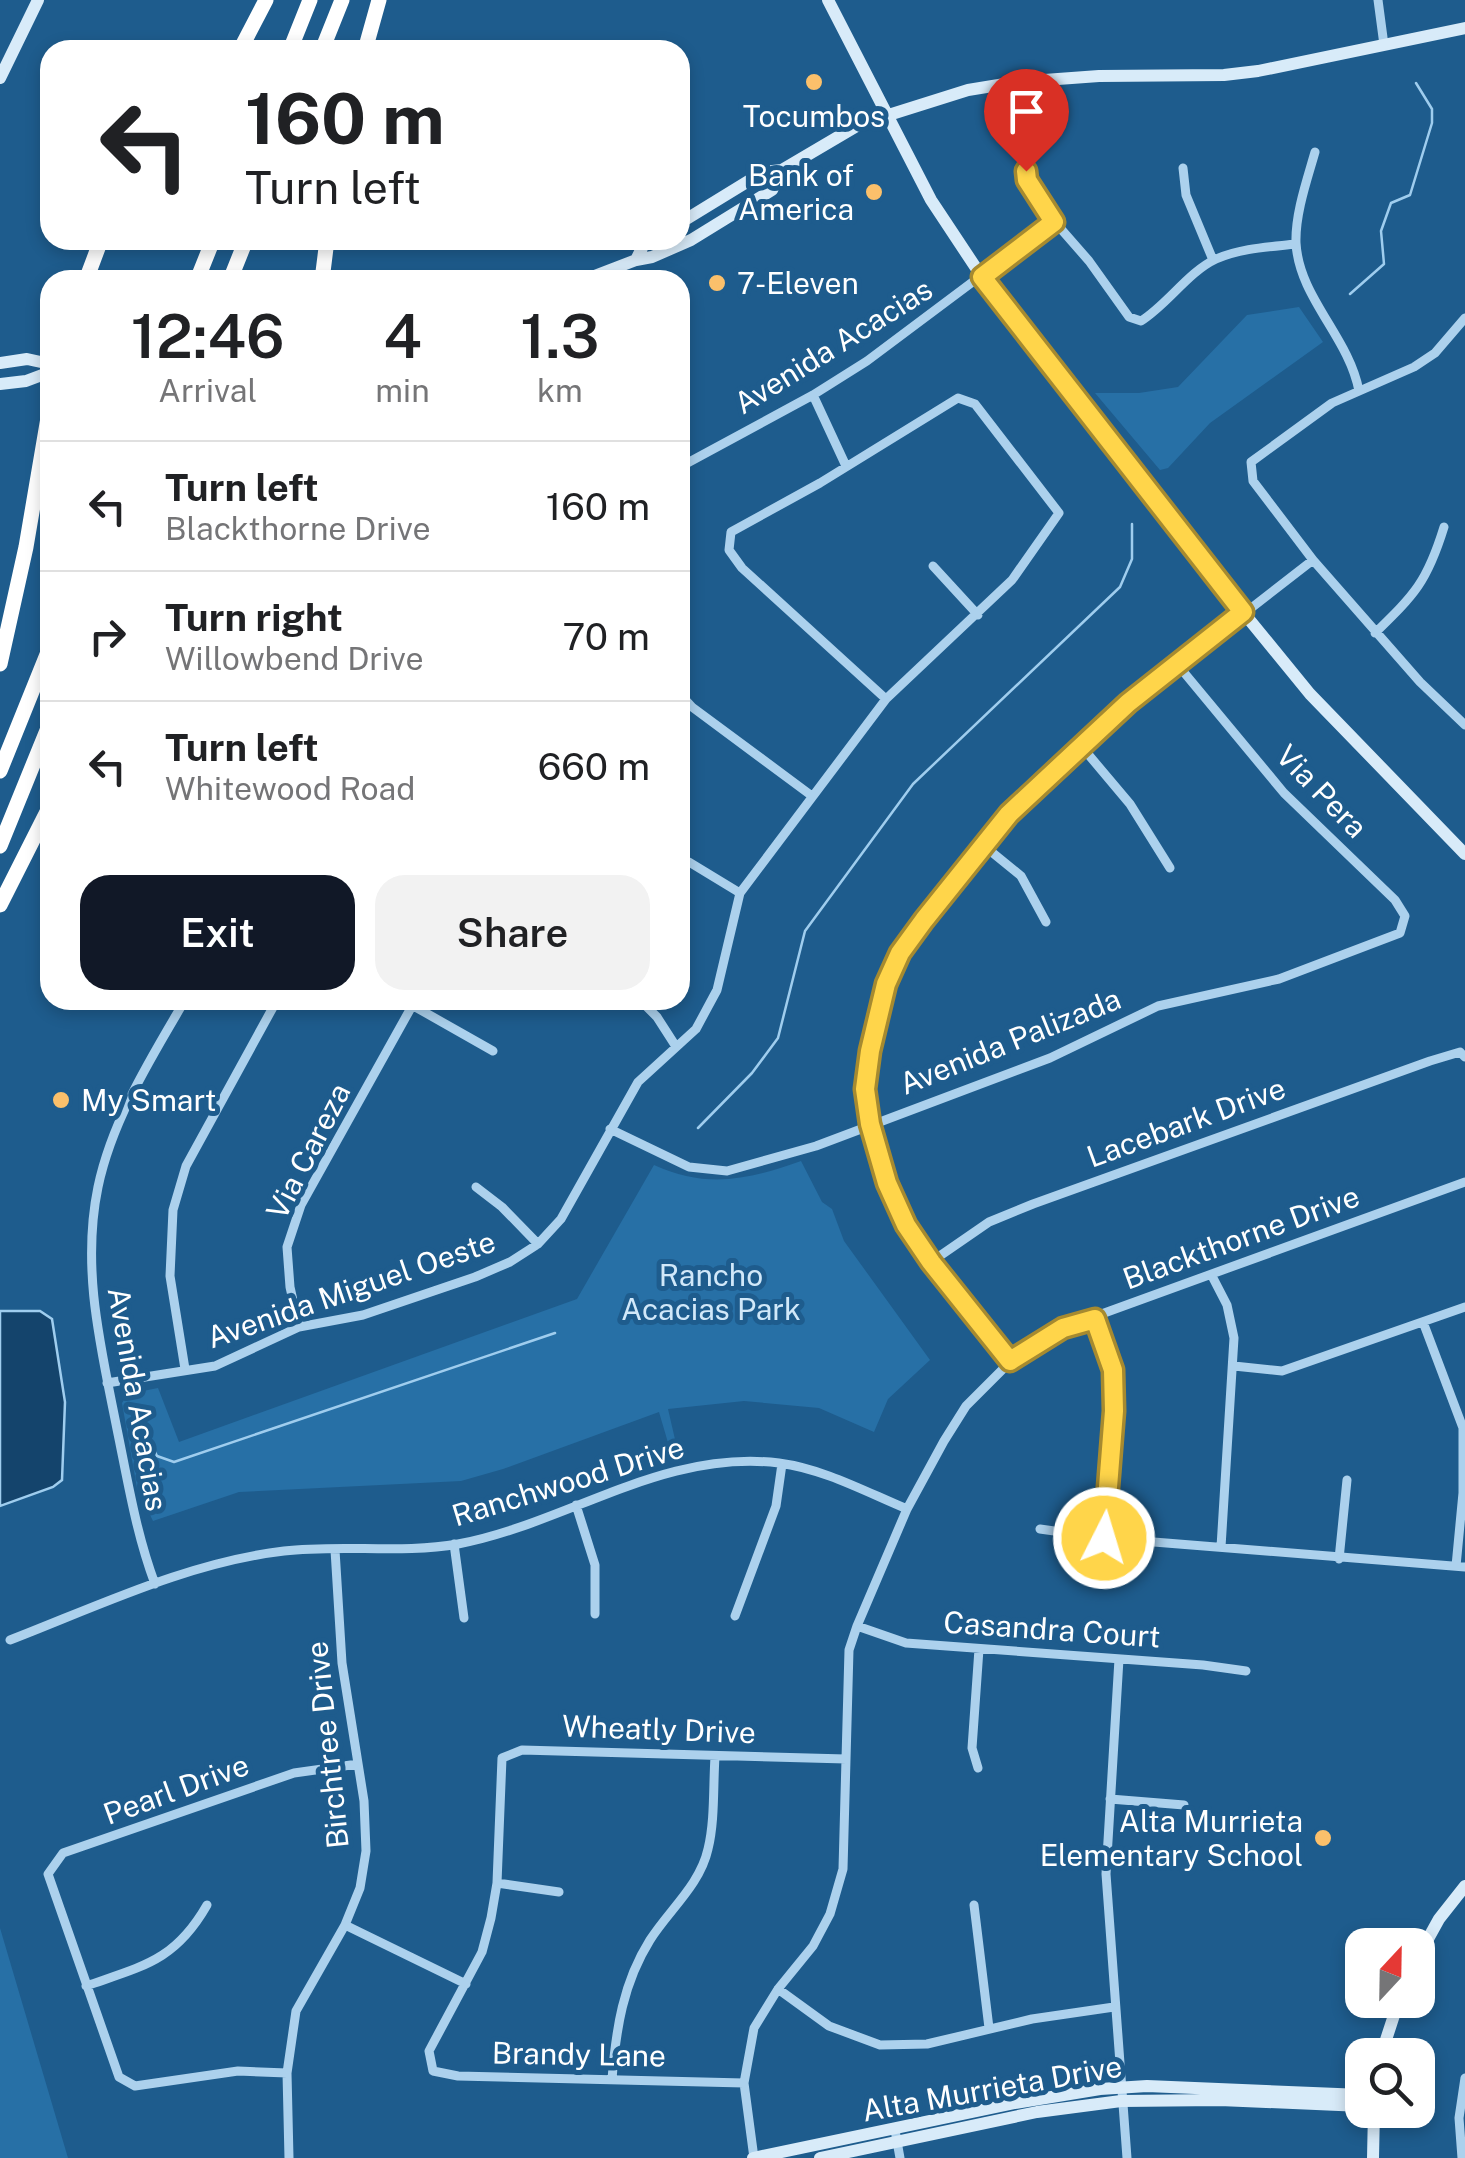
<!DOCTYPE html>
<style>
body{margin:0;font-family:"Public Sans",sans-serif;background:#f2f2f2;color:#202124;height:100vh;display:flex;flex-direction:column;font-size:38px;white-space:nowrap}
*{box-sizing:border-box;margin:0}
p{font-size:32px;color:#757577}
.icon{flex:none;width:55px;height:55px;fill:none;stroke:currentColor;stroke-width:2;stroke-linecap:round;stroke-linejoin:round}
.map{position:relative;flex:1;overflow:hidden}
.drawer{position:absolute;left:40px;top:270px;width:650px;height:740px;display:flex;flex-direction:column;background:#fff;border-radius:30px;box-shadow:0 5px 15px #0003}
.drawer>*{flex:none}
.hud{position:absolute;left:40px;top:40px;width:650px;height:210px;border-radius:30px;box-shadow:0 5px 15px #0003;background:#fff;color:#202124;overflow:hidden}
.needle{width:65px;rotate:22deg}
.fabs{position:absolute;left:1345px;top:1928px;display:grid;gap:20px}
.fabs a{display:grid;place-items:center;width:90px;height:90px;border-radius:20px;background:#fff;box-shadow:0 5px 15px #0003;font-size:50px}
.pin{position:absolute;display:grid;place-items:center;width:85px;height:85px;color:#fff;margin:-102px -42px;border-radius:50% 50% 50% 0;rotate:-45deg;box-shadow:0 0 10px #0007}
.pin .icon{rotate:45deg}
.me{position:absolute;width:110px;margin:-55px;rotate:5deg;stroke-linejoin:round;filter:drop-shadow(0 0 8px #0008)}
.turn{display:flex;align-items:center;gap:35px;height:210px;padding:0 40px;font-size:45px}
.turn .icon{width:130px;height:130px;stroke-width:2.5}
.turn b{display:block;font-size:70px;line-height:85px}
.eta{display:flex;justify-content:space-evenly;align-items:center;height:170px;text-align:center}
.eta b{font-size:60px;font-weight:600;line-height:70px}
.primary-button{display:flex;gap:20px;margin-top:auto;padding:20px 40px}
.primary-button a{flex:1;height:115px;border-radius:30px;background:#111827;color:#fff;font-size:40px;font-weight:600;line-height:115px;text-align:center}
.primary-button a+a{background:#f2f2f2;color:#202124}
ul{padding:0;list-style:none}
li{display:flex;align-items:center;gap:30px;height:130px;padding:0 40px;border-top:2px solid #e0e0e0}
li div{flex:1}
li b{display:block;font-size:38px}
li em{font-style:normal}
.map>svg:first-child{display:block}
.green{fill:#2770a6}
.water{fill:#14446c;stroke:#9fcdee;stroke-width:2.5}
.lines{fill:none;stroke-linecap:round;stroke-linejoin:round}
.stream{stroke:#9fcdee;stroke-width:2.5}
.street{stroke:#acd1ed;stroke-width:9}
.secondary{stroke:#d8ebf9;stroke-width:12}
.highway{stroke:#fff;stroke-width:15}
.route-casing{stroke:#a68a30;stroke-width:25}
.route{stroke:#ffd54a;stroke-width:18}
.poi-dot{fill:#fbc06b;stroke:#1e5c8d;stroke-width:4}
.labels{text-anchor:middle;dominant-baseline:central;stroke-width:10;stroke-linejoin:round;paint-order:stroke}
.poi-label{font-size:30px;fill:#fff;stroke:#1e5c8d;text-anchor:end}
.street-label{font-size:30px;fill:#fff;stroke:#1e5c8d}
.park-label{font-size:30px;fill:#d1e8f9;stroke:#1e5c8d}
</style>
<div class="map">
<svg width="1465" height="2158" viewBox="0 0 1465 2158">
<rect width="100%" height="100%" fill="#1e5c8d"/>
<path class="green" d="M 1299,307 L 1323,342 L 1210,423 L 1168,468 L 1160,470 L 1095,393 L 1139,393 L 1178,387 L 1247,315 Z
M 801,1161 L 822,1202 L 832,1209 L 844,1241 L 930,1360 L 888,1399 L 874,1432 L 819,1408 L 744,1401 L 668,1409 L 680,1461 L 674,1463 L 659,1412 L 503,1469 L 461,1481 L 239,1492 L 153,1521 L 137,1488 L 122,1403 L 128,1394 L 158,1388 L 179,1442 L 577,1299 L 654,1165 C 706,1189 749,1180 801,1161 Z
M 0,1928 L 68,2158 L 0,2158 Z"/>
<path class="water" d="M 0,1311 L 40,1311 L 52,1319 L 65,1402 L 62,1480 L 53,1487 L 0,1506 Z"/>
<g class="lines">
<path class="stream" d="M 1350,294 L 1384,264 L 1381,231 L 1391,203 L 1410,195 L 1432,123 L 1432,109 L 1416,83
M 698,1128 L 752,1073 L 778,1038 L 805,931 L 913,784 L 1120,587 L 1132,559 L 1132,524
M 135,1429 L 145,1431 L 157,1456 L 174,1462 L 555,1333"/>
<path class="street" d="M 1378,0 L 1384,45
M 1315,152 C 1307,180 1295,214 1296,243 C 1299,298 1349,337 1359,391
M 1183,168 L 1186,195 L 1213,260
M 1026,171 L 1027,180 L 1054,221 L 1089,261 L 1129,317 L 1141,321 C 1168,304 1188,272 1216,259 C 1241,248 1269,247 1296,244
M 1465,318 L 1435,353 L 1414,367 L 1332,403 L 1251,462 L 1253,481 L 1313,560 L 1420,682 L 1465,725
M 813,395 L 846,466
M 680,467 L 813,395 L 867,361 L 1054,221
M 933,566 L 978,615
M 1375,633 C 1415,594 1427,582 1444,527
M 680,694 L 692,707 L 812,796
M 1082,747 L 1130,804 L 1170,868
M 983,845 L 1021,876 L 1046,922
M 689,862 L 740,893
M 403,1000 L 493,1051
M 640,1000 L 657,1017 L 675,1045
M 610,1129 L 689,1167 L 727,1171 L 816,1146 L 1050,1058 L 1158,1006 L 1279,979 L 1400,933 L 1405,916 L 1395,900 L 1284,793 L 1177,664
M 476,1187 L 502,1207 L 538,1244
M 931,1262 L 989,1222 L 1033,1204 L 1430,1061 L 1460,1052 L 1465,1057
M 1212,1276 L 1227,1305 L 1234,1338 L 1221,1547
M 1095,1319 L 1113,1370 L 1114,1411 L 1104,1538
M 1423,1322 L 1463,1428 L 1463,1493 L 1456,1566
M 299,1327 L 290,1287 L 287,1247 L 301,1205 L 412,1006
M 1011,1361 L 931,1262 L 906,1225 L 887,1183 L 870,1124 L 865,1089 L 870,1051 L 886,984 L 900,953 L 924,920 L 1009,814 L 1129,703 L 1313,560
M 1234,1366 L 1282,1371 L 1465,1307
M 185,1369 L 170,1276 L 173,1210 L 186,1166 L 277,1000
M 107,1383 L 215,1366 L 299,1327 L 363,1315 L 475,1277 L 510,1262 L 538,1244 L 561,1219 L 638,1082 L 696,1029 L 717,990 L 740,893 L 886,699 L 1012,580 L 1059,513 L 975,404 L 958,398 L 820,483 L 731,532 L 729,550 L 742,568 L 886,699
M 576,1505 L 595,1565 L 595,1614
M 1040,1529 L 1104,1538 L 1465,1567
M 454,1544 L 464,1618
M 1339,1559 L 1347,1480
M 155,1584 C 136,1533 128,1482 117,1429 C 101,1348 81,1269 98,1187 C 112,1120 151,1058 185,1000
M 735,1616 L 776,1506 L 782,1464
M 857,1626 L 906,1643 L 1203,1665 L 1246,1671
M 10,1640 C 98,1606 189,1562 284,1551 C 341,1544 402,1554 458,1544 C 568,1523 663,1449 779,1463 C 824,1469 866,1492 907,1509
M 1119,1659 L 1106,1874 L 1127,2158
M 978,1768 L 972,1748 L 979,1649
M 1110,1799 L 1184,1805
M 497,1883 L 559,1892
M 974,1905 L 989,2028
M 345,1925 L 466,1984
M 86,1986 C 143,1966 175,1961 207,1905
M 778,1989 L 829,2026 L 880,2045 L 927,2044 L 1032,2019 L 1114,2007
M 287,2073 L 238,2071 L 135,2086 L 119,2077 L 48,1874 L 63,1853 L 294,1773 L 358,1764
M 612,2079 C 616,2029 623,1983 650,1940 C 669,1910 700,1885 708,1849 C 715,1821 713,1786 715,1757
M 744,2083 L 458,2076 L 433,2071 L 429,2051 L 482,1952 L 491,1918 L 497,1883 L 502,1758 L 522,1750 L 846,1759
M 895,2130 L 900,2158
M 289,2158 L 287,2073 L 296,2011 L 345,1925 L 360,1888 L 366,1851 L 364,1801 L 342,1663 L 335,1550
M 754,2158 L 744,2083 L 754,2028 L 778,1989 L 813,1946 L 830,1914 L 843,1869 L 849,1650 L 857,1626 L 907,1509 L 944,1441 L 966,1406 L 1011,1361 L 1063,1328 L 1465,1182
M 1462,2158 L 1459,2118 L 1465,2078"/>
<path class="secondary" d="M 828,0 L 931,200 L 982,277 L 1243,612 L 1310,694 L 1465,854
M 0,78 L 38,0
M 680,223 L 763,172 L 782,170 L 860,124 L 968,90 L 1017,82 L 1099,76 L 1224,75 L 1258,71 L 1465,28
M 636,260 L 644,244 L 650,240
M 584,280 L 636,260 L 652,257 L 691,240 L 772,190 L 782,170
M 0,363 L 27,359 L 50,364
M 0,384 L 26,381 L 50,372
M 1418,1957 L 1439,1919 L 1465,1886
M 1381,2055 L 1399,2000
M 753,2158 L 1015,2103 L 1100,2089 L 1147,2086 L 1362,2095
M 820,2158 L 1037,2112 L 1121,2101 L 1220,2100 L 1362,2106
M 1373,2158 L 1374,2110"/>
<path class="highway" d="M 240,50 L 266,0
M 290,50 L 310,0
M 322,50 L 342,0
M 365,50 L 379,0
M 86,280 L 101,240
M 197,280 L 213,240
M 230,280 L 246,240
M 322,280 L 327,240
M 0,664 L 26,547 L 50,406
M 0,771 L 50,647
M 0,846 L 50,723
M 0,905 L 50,806"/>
</g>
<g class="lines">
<defs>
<path id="route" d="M 1026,171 L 1027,180 L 1054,222 L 982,277 L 1243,612 L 1128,703 L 1009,814 L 924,920 L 900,953 L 886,984 L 870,1051 L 865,1089 L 870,1124 L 887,1183 L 906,1225 L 931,1262 L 1010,1361 L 1063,1328 L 1095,1319 L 1113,1370 L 1114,1411 L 1104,1538"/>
</defs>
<use href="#route" class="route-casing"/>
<use href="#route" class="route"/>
</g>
<g class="poi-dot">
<circle cx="814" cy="82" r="10"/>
<circle cx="874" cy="192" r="10"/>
<circle cx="717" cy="283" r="10"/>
<circle cx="61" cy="1100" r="10"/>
<circle cx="1323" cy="1838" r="10"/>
</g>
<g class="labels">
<g class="poi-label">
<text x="814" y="116" text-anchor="middle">Tocumbos</text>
<text x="854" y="175">Bank of<tspan x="854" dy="34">America</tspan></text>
<text x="737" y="283" text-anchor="start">7-Eleven</text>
<text x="81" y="1100" text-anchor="start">My Smart</text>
<text x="1303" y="1821">Alta Murrieta<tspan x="1303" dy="34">Elementary School</tspan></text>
</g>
<g class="street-label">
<text transform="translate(833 346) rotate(-32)">Avenida Acacias</text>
<text transform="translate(1322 791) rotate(46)">Via Pera</text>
<text transform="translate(1010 1041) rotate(-22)">Avenida Palizada</text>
<text transform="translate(1186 1122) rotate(-20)">Lacebark Drive</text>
<text transform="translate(308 1151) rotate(-63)">Via Careza</text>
<text transform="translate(1241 1237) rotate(-20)">Blackthorne Drive</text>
<text transform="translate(351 1289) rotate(-19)">Avenida Miguel Oeste</text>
<text transform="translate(138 1399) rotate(80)">Avenida Acacias</text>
<text transform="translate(568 1481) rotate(-17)">Ranchwood Drive</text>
<text transform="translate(1052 1629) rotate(4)">Casandra Court</text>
<text transform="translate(659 1729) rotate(2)">Wheatly Drive</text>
<text transform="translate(327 1745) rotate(-96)">Birchtree Drive</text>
<text transform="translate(176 1789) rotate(-20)">Pearl Drive</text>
<text transform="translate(579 2054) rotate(1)">Brandy Lane</text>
<text transform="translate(992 2088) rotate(-10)">Alta Murrieta Drive</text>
</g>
<g class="park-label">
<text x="711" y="1275">Rancho<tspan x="711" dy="34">Acacias Park</tspan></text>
</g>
</g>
</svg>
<div class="fabs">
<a><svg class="needle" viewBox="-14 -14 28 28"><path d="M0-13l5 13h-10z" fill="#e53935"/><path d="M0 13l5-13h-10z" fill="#757577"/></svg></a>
<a><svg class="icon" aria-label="search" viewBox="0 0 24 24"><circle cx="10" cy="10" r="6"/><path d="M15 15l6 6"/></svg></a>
</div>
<div class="pin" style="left:1026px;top:171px;background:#d93025"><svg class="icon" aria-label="arrive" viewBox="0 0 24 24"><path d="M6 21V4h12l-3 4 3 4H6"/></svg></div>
<svg class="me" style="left:1104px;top:1538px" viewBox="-20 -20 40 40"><circle r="17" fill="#ffd54a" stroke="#fff" stroke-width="3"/><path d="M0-11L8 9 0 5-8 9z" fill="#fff"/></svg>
<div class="hud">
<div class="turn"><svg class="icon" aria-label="left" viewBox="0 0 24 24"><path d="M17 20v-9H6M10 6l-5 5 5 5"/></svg><div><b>160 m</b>Turn left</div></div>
</div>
<section class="drawer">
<div class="eta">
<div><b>12:46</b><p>Arrival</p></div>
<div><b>4</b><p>min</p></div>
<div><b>1.3</b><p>km</p></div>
</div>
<ul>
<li><svg class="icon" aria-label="left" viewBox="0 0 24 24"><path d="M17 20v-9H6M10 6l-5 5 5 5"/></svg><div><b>Turn left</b><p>Blackthorne Drive</p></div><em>160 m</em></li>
<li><svg class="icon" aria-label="right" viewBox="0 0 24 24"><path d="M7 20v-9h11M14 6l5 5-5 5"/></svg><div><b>Turn right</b><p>Willowbend Drive</p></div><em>70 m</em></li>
<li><svg class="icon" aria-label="left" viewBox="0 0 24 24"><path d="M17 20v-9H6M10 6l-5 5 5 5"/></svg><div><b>Turn left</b><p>Whitewood Road</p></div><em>660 m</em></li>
</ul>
<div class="primary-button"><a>Exit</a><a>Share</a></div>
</section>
</div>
